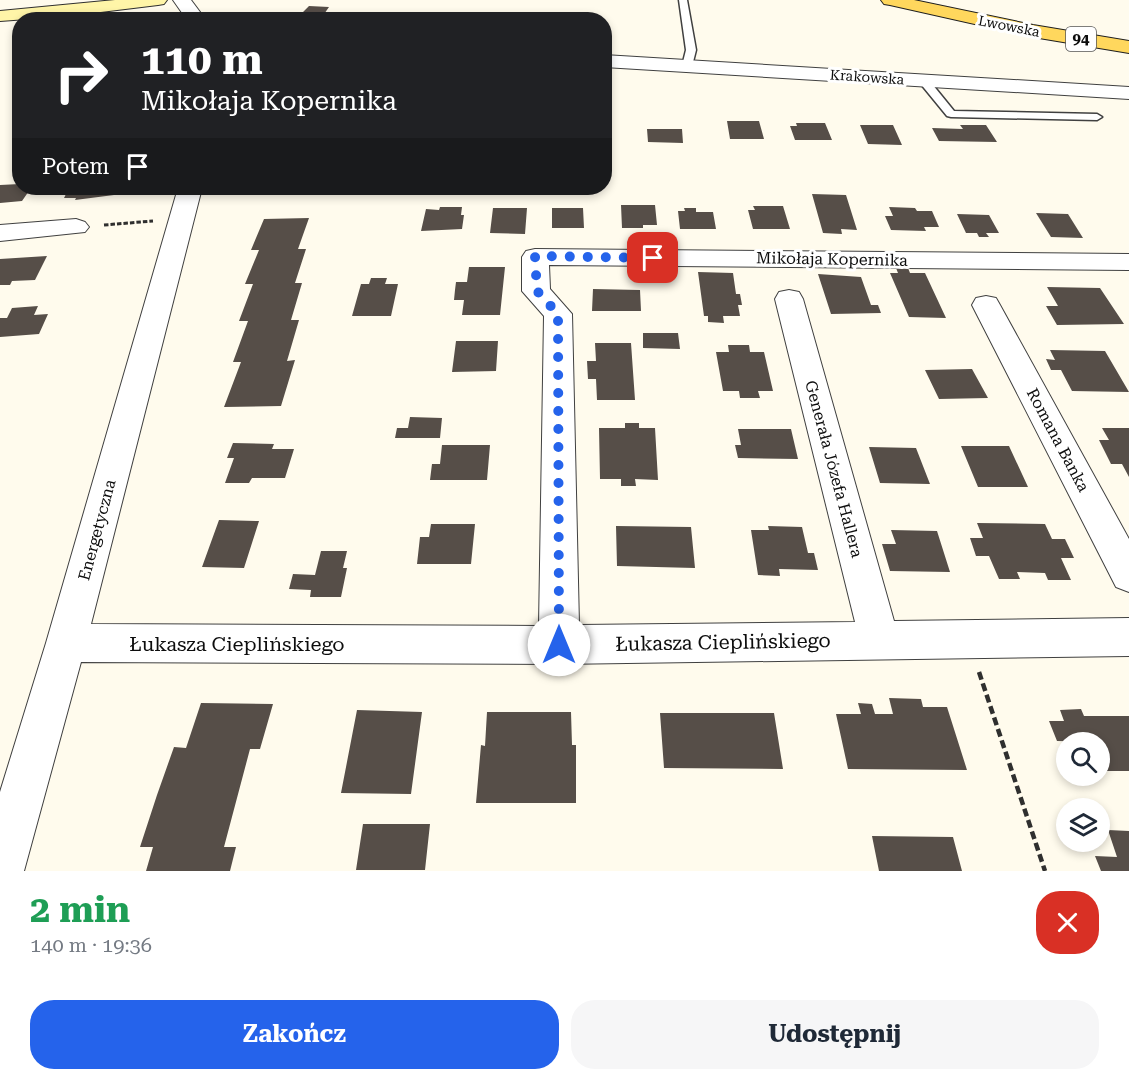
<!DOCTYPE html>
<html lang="pl">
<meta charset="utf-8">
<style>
body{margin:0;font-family:"Roboto Serif",serif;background:#f6f6f7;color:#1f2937;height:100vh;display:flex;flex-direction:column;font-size:22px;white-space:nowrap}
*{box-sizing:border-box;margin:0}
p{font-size:20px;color:#747a83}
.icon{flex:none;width:33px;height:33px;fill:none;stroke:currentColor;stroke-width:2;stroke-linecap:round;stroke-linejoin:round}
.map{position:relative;height:871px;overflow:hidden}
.drawer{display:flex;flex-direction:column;background:#fff;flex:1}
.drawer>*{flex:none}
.hud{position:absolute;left:12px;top:12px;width:600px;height:183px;border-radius:24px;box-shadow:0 3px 9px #0003;background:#202124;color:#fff;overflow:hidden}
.controls{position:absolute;left:1056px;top:732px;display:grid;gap:12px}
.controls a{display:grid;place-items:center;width:54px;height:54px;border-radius:50%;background:#fff;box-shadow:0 3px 9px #0003;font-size:30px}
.pin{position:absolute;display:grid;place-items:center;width:51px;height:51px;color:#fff;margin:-26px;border-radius:12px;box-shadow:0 3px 9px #0006}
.me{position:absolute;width:66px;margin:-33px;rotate:0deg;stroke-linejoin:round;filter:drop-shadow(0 0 4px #0008)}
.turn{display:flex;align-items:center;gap:21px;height:126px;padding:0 30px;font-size:27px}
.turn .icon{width:78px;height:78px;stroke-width:2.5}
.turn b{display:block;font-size:42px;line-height:51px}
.then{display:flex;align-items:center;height:57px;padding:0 30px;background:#0003;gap:12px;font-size:22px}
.round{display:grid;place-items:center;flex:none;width:63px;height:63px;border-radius:24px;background:#f6f6f7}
.overview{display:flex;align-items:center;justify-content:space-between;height:102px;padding:0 30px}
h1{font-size:36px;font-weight:700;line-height:45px;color:#1e9e55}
.primary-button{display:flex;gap:12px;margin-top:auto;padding:12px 30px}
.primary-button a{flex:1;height:69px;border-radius:24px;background:#2563eb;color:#fff;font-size:24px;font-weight:700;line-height:69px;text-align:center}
.primary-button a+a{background:#f6f6f7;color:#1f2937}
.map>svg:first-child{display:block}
.building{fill:#564e48}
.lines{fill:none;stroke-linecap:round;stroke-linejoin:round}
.lane-casing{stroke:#404040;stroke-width:3}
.street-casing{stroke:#404040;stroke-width:2}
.secondary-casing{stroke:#2f2f2f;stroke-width:2}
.primary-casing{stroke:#1e1e1e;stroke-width:2}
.path-far1{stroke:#2f2f2f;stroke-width:3;stroke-dasharray:4.5 2;stroke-linecap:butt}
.path{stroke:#2f2f2f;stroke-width:4.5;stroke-dasharray:8 4;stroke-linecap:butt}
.lane{fill:#fff;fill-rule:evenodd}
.street{fill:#fff;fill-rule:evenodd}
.secondary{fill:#fff5a8;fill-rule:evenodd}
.primary{fill:#ffd75d;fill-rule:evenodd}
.route{stroke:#2563eb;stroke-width:10;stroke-dasharray:0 18}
.labels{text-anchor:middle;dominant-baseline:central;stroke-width:6;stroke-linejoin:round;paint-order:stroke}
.far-street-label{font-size:14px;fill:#0d0d0d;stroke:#fff}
.shield{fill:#fff;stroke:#565656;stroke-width:1.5}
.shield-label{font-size:15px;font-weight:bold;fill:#0d0d0d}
.street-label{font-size:16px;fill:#0d0d0d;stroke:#fff}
.near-street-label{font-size:20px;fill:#0d0d0d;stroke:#fff}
</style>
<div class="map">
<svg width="1129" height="871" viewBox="0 0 1129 871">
<rect width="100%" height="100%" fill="#fffbed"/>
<path class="building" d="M 309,6 L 329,7 L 322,17 L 300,15 Z
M 727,121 L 759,121 L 764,139 L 730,139 Z
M 796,123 L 825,123 L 832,140 L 795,140 L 790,126 L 797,126 Z
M 860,125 L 893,125 L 902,145 L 868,144 Z
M 960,125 L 986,125 L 997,142 L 939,141 L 932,128 L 963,129 Z
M 647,129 L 682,129 L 683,143 L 648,142 Z
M 20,184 L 20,188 L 31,188 L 22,201 L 0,203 L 0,185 Z
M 69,188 L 118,188 L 114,195 L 75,200 L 76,198 L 64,198 Z
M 278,188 L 309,188 L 309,191 L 277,193 Z
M 812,194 L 846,195 L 857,230 L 841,229 L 842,234 L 823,233 Z
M 621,205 L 655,205 L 657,225 L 643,225 L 643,228 L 622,228 Z
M 753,206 L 783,206 L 790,229 L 753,229 L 748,210 L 755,210 Z
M 440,207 L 462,207 L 461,215 L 464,215 L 462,229 L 421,231 L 426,209 L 439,210 Z
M 889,207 L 915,208 L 917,211 L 932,211 L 939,227 L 924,227 L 926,231 L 891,230 L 885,216 L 893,216 Z
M 493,208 L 527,208 L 525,234 L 490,233 Z
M 552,208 L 583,208 L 584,228 L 552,228 Z
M 684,208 L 696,208 L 696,212 L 713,212 L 716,229 L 680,229 L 678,211 L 685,211 Z
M 1036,213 L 1068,214 L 1083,238 L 1051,237 Z
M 957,214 L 989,215 L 999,233 L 986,233 L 989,237 L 979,237 L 977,233 L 966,233 Z
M 309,218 L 298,249 L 306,249 L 295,283 L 302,283 L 291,320 L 299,320 L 287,361 L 295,360 L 281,406 L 224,407 L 241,362 L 233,362 L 248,321 L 239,321 L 253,284 L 245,284 L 259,250 L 251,250 L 264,219 Z
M 47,256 L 35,280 L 12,281 L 10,285 L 0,285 L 0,259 Z
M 469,267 L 505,267 L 500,315 L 462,315 L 464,300 L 454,300 L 455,290 L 456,282 L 467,282 Z
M 896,268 L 908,268 L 910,273 L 925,273 L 946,318 L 909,317 L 890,273 L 898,273 Z
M 698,272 L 733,273 L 736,294 L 740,294 L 742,305 L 738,305 L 740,316 L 723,316 L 724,323 L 708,322 L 708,316 L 704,316 Z
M 818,274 L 861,277 L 871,305 L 878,305 L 881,313 L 831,314 Z
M 371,278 L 387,278 L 385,284 L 398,284 L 391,316 L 352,316 L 361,284 L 369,284 Z
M 1047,287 L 1100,288 L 1124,324 L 1057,325 L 1046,306 L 1058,306 Z
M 593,289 L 640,290 L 641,311 L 592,311 Z
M 38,306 L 34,315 L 48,314 L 39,334 L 0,337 L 0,318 L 7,318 L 12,308 Z
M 643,333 L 678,333 L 680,349 L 643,348 Z
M 456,341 L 498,341 L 496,371 L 452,372 Z
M 595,343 L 631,343 L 635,400 L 597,400 L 596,379 L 588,379 L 587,361 L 596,361 Z
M 728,345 L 749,345 L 750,352 L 764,352 L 773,391 L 758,391 L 760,398 L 740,398 L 739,391 L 723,391 L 716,352 L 729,352 Z
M 1050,350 L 1105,351 L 1129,392 L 1072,391 L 1061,370 L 1051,370 L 1046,359 L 1055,360 Z
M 972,369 L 988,398 L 939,399 L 925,370 Z
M 410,417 L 442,418 L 440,438 L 395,438 L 397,428 L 408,428 Z
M 625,423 L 639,423 L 639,428 L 655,428 L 658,480 L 635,479 L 636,486 L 621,486 L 621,479 L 600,479 L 599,428 L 625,428 Z
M 1102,428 L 1129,428 L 1129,477 L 1122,464 L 1111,464 L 1099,440 L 1109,440 Z
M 738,429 L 791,429 L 798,459 L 738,458 L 735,445 L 741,445 Z
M 233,443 L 274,444 L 272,449 L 294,449 L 285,478 L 252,478 L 249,483 L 225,483 L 234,458 L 227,458 Z
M 442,445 L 490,445 L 487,480 L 430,480 L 432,464 L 440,464 Z
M 961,446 L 1009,446 L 1028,487 L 978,487 Z
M 869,447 L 916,448 L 930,484 L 880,483 Z
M 219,520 L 259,521 L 244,568 L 202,567 Z
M 977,523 L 1045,524 L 1052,539 L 1065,539 L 1074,558 L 1061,558 L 1071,580 L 1048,580 L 1045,573 L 1017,572 L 1020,579 L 999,579 L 989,556 L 976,556 L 970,538 L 983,538 Z
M 431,524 L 475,524 L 471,564 L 417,564 L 420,537 L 429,537 Z
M 616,526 L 691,527 L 695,568 L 617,566 Z
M 768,526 L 802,527 L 808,553 L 814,553 L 818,570 L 779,569 L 780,576 L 758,575 L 751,530 L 769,530 Z
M 891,530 L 937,531 L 950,572 L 890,571 L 882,544 L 896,544 Z
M 321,551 L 347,551 L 343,568 L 347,568 L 341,597 L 310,597 L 311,590 L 289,589 L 293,574 L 315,575 Z
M 889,698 L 921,699 L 923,707 L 947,707 L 967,770 L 848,769 L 836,714 L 861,714 L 858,703 L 872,704 L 875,714 L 893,714 Z
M 201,703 L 273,704 L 260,749 L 250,749 L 224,847 L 236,847 L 230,871 L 146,871 L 153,847 L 140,847 L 157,795 L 174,747 L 186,748 Z
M 1081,709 L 1084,716 L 1129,716 L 1129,771 L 1100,771 L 1100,742 L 1057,741 L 1049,721 L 1064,721 L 1060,710 Z
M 357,710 L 422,712 L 411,794 L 341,793 Z
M 487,712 L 571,712 L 572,745 L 576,745 L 576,803 L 476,803 L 481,745 L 485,746 Z
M 660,713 L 774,713 L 783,769 L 664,768 Z
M 363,824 L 430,824 L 425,870 L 356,870 Z
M 1108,830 L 1129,831 L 1129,871 L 1101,871 L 1095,856 L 1117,857 Z
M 872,836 L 953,837 L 962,871 L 879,871 Z"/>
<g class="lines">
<defs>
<path id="lane" d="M 679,0 L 687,0 L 696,50 L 692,66 L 687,69 L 682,66 L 686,50 Z
M 920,79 L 928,79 L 954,111 L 1097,114 L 1102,117 L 1097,120 L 951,117 L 947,116 L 920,83 Z"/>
<path id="street" d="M 173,0 L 191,0 L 206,20 L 187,20 Z
M 604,55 L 1129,87 L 1129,99 L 604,67 Z
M 178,188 L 202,188 L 91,624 L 539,626 L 544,316 L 522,291 L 522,257 L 526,251 L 535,249 L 1129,254 L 1129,270 L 549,265 L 550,289 L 572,314 L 579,625 L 855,622 L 775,299 L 779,292 L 789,290 L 799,292 L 803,299 L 894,621 L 1129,618 L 1129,656 L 559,664 L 81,662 L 24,871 L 0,871 L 0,792 L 46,643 Z
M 76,219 L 85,222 L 89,227 L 85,232 L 0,241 L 0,225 Z
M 986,296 L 996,298 L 1000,305 L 1129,539 L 1129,592 L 1116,587 L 972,305 L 976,298 Z"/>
<path id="secondary" d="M 115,0 L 167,0 L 164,4 L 158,5 L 68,16 L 0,21 L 0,11 Z"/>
<path id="primary" d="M 881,0 L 914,0 L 1033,25 L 1129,41 L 1129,53 L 1033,37 L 890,5 L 884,4 Z"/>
</defs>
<use href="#lane" class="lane-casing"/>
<use href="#street" class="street-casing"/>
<use href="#secondary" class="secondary-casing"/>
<use href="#primary" class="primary-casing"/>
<path class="path-far1" d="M 104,225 L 153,221"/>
<path class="path" d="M 979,672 L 1045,871"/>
<use href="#lane" class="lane"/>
<use href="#street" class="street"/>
<use href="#secondary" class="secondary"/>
<use href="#primary" class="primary"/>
</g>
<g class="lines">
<path class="route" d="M 559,645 L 558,314 L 537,291 L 535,256 L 653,258"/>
</g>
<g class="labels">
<g class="far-street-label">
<text transform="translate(1009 26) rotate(11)">Lwowska</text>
<text transform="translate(867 77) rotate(4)">Krakowska</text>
</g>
<rect class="shield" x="1066" y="27" width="30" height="24" rx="4.5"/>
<g class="shield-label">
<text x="1081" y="39">94</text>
</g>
<g class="street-label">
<text transform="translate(832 259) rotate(1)">Mikołaja Kopernika</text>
<text transform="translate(1058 440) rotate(62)">Romana Banka</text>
<text transform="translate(834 469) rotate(75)">Generała Józefa Hallera</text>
<text transform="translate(97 530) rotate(-75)">Energetyczna</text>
</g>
<g class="near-street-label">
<text transform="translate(723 642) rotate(-1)">Łukasza Cieplińskiego</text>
<text x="237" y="644">Łukasza Cieplińskiego</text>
</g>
</g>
</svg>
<div class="controls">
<a><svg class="icon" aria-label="search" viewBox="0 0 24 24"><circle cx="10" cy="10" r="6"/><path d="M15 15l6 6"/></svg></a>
<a><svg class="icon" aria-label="layers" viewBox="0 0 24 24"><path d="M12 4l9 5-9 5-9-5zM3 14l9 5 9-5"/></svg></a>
</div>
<div class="pin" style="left:653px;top:258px;background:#d93025"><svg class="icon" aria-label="arrive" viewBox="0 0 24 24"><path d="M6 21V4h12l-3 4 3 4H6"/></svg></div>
<svg class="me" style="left:559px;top:645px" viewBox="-20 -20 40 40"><circle r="19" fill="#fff"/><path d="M0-13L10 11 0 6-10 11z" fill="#2563eb"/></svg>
<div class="hud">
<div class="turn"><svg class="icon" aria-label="right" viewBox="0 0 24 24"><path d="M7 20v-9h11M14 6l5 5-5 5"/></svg><div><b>110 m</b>Mikołaja Kopernika</div></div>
<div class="then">Potem<svg class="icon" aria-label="arrive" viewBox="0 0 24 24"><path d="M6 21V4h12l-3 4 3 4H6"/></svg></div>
</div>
</div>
<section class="drawer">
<div class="overview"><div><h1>2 min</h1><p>140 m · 19:36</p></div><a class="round" style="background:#d93025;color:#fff"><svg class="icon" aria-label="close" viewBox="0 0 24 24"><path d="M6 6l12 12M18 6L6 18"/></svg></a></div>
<div class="primary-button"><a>Zakończ</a><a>Udostępnij</a></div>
</section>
